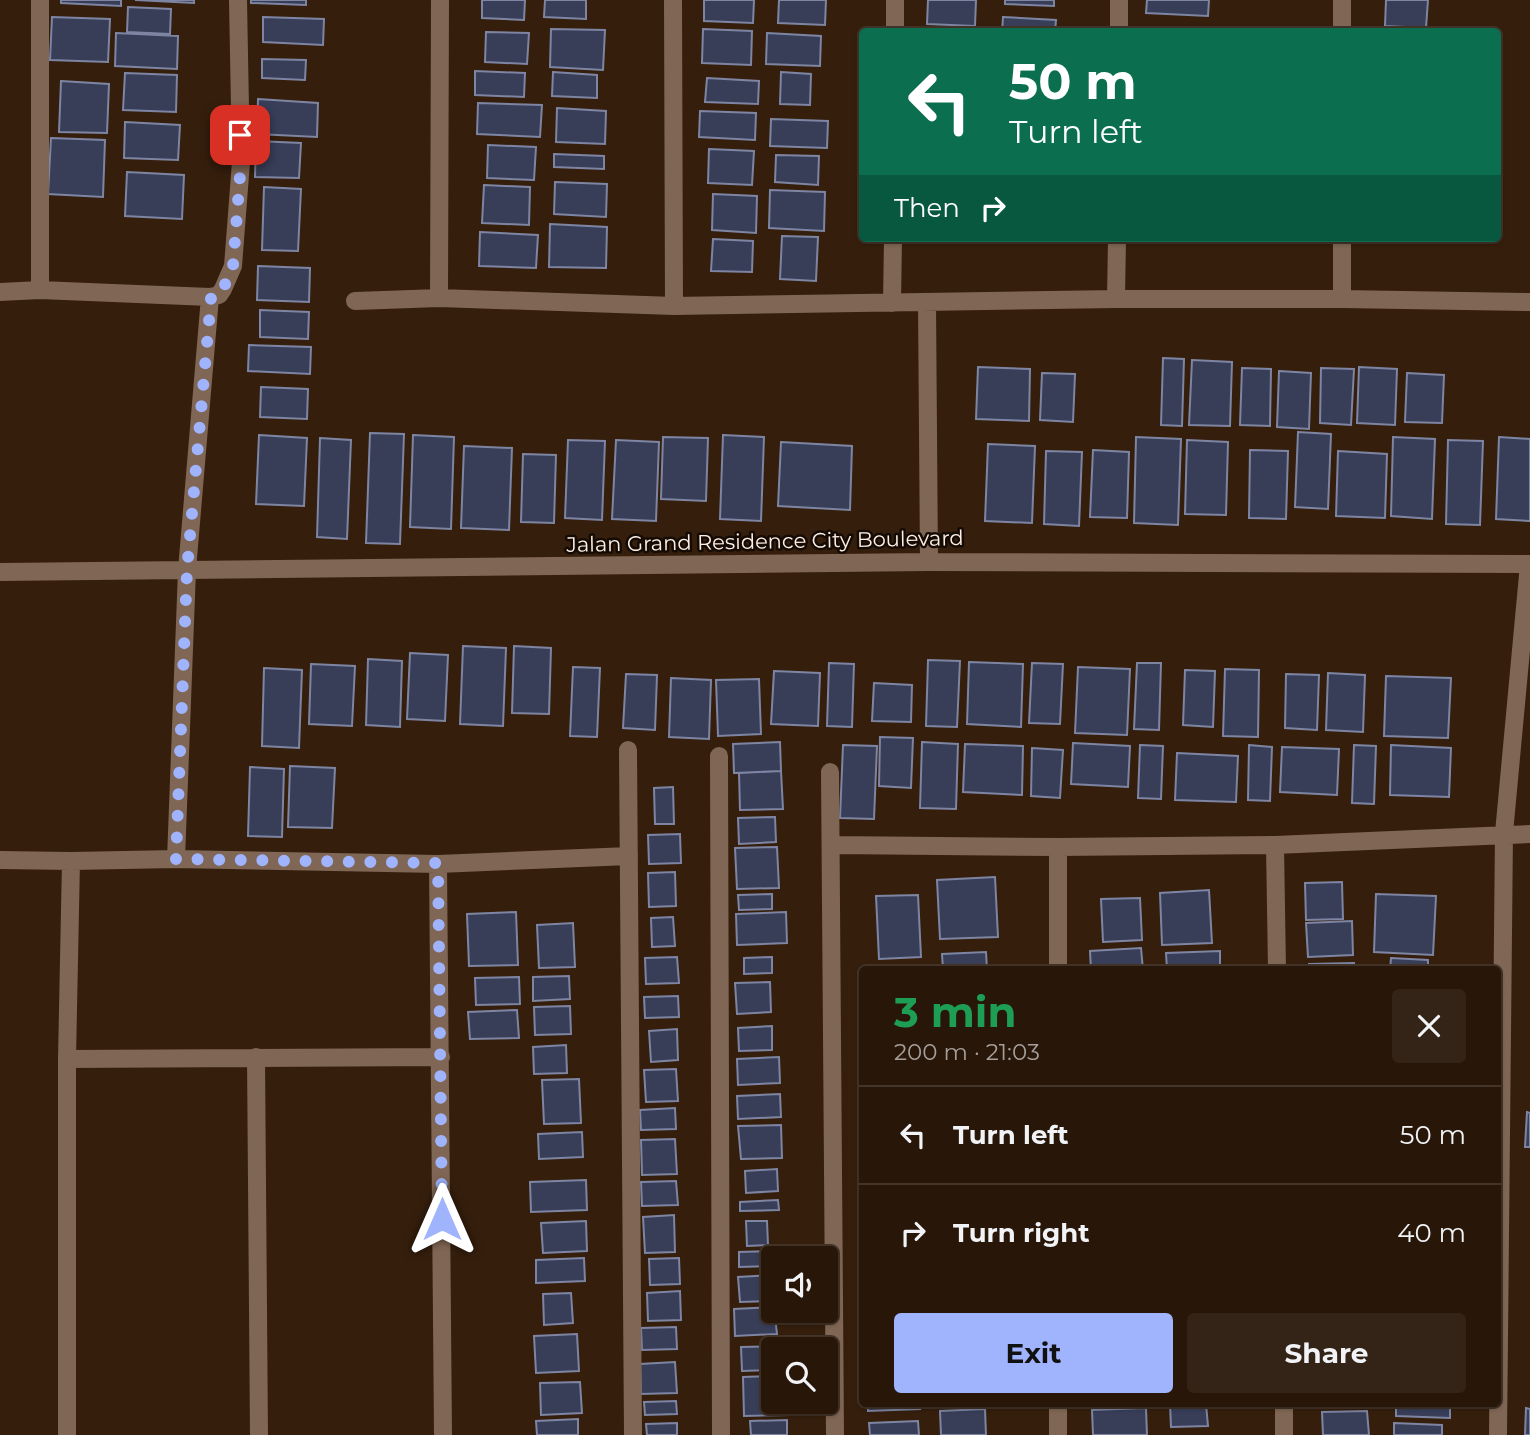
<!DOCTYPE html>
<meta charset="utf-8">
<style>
body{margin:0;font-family:Montserrat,sans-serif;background:#342317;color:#f1f3f6;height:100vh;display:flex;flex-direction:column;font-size:26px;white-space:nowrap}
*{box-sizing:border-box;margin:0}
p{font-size:23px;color:#a59f9c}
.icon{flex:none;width:38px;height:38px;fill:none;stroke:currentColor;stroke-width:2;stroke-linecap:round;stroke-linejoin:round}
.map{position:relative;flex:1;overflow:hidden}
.side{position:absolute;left:859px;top:966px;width:642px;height:441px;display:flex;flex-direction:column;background:#281609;border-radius:7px;box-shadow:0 2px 5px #0004,0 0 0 2px #44352a}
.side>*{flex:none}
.top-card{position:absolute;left:859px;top:28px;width:642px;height:214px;border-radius:7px;box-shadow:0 2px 5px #0004,0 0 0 2px #44352a;background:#0b6e4f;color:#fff;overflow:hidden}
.tools{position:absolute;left:761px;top:1246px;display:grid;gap:14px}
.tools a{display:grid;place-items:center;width:77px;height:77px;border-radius:7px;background:#281609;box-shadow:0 2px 5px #0004,0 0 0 2px #44352a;font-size:35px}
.pin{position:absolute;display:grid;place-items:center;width:60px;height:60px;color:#fff;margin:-30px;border-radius:14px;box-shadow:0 4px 10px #0006}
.me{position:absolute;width:77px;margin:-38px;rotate:0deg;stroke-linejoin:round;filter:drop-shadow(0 0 5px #0008)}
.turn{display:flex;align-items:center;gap:24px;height:147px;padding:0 35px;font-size:32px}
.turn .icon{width:91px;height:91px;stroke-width:2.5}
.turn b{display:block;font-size:49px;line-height:60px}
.then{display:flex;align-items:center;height:66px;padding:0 35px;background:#0003;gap:14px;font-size:26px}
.round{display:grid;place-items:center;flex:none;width:74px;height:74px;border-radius:7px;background:#342317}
.summary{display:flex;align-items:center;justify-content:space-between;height:119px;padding:0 35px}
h1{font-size:42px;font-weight:700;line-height:52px;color:#1e9e55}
.cta{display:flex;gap:14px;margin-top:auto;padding:14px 35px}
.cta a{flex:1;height:80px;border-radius:7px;background:#a0b3fd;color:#111;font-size:28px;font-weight:700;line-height:80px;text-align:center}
.cta a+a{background:#342317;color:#f1f3f6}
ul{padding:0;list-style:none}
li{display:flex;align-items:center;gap:21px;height:98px;padding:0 35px;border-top:2px solid #44352a}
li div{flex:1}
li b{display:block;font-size:26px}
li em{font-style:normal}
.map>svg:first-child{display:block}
.building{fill:#383e58;stroke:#7d85a2;stroke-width:2}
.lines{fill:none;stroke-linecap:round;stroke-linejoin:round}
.minor{stroke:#806654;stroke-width:18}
.route{stroke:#a0b3fd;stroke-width:12;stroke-dasharray:0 21.6}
.labels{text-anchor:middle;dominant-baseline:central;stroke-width:5;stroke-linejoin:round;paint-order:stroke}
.street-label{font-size:21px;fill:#feeee3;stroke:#150b05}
</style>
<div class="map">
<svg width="1530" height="1435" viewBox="0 0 1530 1435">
<rect width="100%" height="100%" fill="#351e0c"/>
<path class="building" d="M 61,0 L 121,0 L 121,6 L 61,3 Z
M 135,0 L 194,0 L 194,3 Z
M 251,0 L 306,0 L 306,5 L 251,3 Z
M 482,0 L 525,0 L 524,20 L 482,18 Z
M 545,0 L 586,0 L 586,19 L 544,17 Z
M 704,0 L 754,0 L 753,23 L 704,21 Z
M 779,0 L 826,0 L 825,25 L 778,23 Z
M 928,0 L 976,0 L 975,26 L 927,24 Z
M 1005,0 L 1054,0 L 1054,6 L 1005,4 Z
M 1147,0 L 1209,0 L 1208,16 L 1146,13 Z
M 1386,0 L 1428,0 L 1426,28 L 1385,26 Z
M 128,7 L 171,9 L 170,34 L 127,32 Z
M 52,17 L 110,19 L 108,62 L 50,60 Z
M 263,17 L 324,19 L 323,45 L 263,42 Z
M 1003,17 L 1056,20 L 1055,32 L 1002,32 Z
M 924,28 L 986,30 L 924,32 Z
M 1152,28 L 1199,30 L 1199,32 L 1152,32 Z
M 551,29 L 605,30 L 603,70 L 550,67 Z
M 703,29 L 752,31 L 751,65 L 702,63 Z
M 486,32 L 529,33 L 527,64 L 485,62 Z
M 116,33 L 178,36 L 177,69 L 115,66 Z
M 767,33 L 821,36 L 820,66 L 766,64 Z
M 262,59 L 306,60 L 305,80 L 262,78 Z
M 475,71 L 525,73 L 524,97 L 475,95 Z
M 553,72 L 597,75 L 597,98 L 552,96 Z
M 781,72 L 811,74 L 810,105 L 780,104 Z
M 125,73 L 177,75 L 176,112 L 123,110 Z
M 707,78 L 759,81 L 758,104 L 705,102 Z
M 61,81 L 109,84 L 107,133 L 59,132 Z
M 258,99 L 318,103 L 317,137 L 257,134 Z
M 478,103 L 542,105 L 540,137 L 477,134 Z
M 557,108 L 606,111 L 605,144 L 556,142 Z
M 700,111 L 756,113 L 755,140 L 699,137 Z
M 771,119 L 828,121 L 827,148 L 770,146 Z
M 125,122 L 180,125 L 178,160 L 124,158 Z
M 51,138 L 105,140 L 103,197 L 48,194 Z
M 256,141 L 301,143 L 299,178 L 255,177 Z
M 488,145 L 536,147 L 534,180 L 487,178 Z
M 709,149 L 754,151 L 752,185 L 708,183 Z
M 554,154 L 604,156 L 604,169 L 554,167 Z
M 776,155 L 819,156 L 818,185 L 775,182 Z
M 127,172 L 184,175 L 182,219 L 125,216 Z
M 555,182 L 607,184 L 606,217 L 554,214 Z
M 484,185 L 530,187 L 529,225 L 482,223 Z
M 264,187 L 301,189 L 298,251 L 262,250 Z
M 770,190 L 825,192 L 824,231 L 769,228 Z
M 713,194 L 757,196 L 756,233 L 712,230 Z
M 550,224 L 607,227 L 606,268 L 549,267 Z
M 480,232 L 538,235 L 536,268 L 479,266 Z
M 782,236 L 818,237 L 816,281 L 780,279 Z
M 713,239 L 753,241 L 752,272 L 711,271 Z
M 258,266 L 310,268 L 309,302 L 257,300 Z
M 260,310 L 309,312 L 308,339 L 260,337 Z
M 249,345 L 311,347 L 310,374 L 248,371 Z
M 1163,358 L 1184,359 L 1182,426 L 1161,425 Z
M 1192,360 L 1232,362 L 1230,426 L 1189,425 Z
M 978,367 L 1030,369 L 1029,421 L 976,419 Z
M 1359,367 L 1397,369 L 1395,425 L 1357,423 Z
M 1242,368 L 1271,369 L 1270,426 L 1240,425 Z
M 1321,368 L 1354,369 L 1351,425 L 1320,423 Z
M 1279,371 L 1311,373 L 1309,429 L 1277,427 Z
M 1042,373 L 1075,374 L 1073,422 L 1040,420 Z
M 1407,373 L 1444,375 L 1442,423 L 1405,422 Z
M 261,387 L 308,389 L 307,419 L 260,417 Z
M 1298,432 L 1331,434 L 1328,509 L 1295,507 Z
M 370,433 L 404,434 L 400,544 L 366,543 Z
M 259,435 L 307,438 L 304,506 L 256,504 Z
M 413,435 L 454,437 L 451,529 L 410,527 Z
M 723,435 L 764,437 L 761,521 L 720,519 Z
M 663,437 L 708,438 L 706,501 L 661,499 Z
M 1136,437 L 1181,439 L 1178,525 L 1134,523 Z
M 1393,437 L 1435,439 L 1432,519 L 1391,516 Z
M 1499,437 L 1530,439 L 1530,521 L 1496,519 Z
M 320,438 L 351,440 L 347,539 L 317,537 Z
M 568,440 L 605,441 L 602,520 L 565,518 Z
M 616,440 L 659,442 L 656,521 L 612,519 Z
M 1187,440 L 1228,442 L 1226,515 L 1185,514 Z
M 1448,440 L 1483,441 L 1480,525 L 1446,524 Z
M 781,442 L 852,446 L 850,510 L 778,506 Z
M 988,444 L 1035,446 L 1032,523 L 985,521 Z
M 464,446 L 512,448 L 509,530 L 461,528 Z
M 1093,450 L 1129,452 L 1127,518 L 1090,517 Z
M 1250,450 L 1288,451 L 1286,519 L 1249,518 Z
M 1046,451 L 1082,452 L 1079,526 L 1044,524 Z
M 1338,451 L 1387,454 L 1385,518 L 1336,516 Z
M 523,454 L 556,455 L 554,523 L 521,522 Z
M 463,646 L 506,648 L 503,726 L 460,724 Z
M 514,646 L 551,648 L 549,714 L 512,713 Z
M 410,653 L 448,655 L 445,721 L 407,719 Z
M 368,659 L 402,661 L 400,727 L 366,725 Z
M 928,660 L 960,661 L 957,727 L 926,726 Z
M 969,662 L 1023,664 L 1021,727 L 967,724 Z
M 829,663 L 854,664 L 852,727 L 827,726 Z
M 1032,663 L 1063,664 L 1060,724 L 1029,723 Z
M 1137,663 L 1161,663 L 1159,730 L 1134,729 Z
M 311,664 L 355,666 L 352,726 L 309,724 Z
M 573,667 L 600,668 L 597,737 L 570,736 Z
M 1078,667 L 1130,669 L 1127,735 L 1075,733 Z
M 264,668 L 302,670 L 299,748 L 262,746 Z
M 1225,669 L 1259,670 L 1258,737 L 1223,736 Z
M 1185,670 L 1215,671 L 1213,727 L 1183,725 Z
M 774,671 L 820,673 L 818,726 L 771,724 Z
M 1328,673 L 1365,675 L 1363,732 L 1326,730 Z
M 626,674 L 657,675 L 655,730 L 623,728 Z
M 1286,674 L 1319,675 L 1317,730 L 1285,728 Z
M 1386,676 L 1451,678 L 1448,738 L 1384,736 Z
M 671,678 L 711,680 L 709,739 L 669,737 Z
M 759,679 L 761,734 L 718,736 L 716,680 Z
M 874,683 L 912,685 L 911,722 L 872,721 Z
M 880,737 L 913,738 L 911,788 L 879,786 Z
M 780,742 L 781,771 L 734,773 L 733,744 Z
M 922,742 L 958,744 L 956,809 L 920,808 Z
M 1073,743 L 1130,746 L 1128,787 L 1071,784 Z
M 965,744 L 1023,746 L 1022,795 L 963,792 Z
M 843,745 L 877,746 L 874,819 L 840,818 Z
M 1140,745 L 1163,746 L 1161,799 L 1138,798 Z
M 1249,745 L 1272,747 L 1270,801 L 1248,800 Z
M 1354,745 L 1376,746 L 1374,804 L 1352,803 Z
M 1391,745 L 1451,748 L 1449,797 L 1390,795 Z
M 1282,747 L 1339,749 L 1337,795 L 1280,792 Z
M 1032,748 L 1063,750 L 1060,798 L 1031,796 Z
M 1177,753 L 1238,756 L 1236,802 L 1175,800 Z
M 290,766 L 335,768 L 332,828 L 288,827 Z
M 250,767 L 284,769 L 282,837 L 248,836 Z
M 781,771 L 783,809 L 740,810 L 739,773 Z
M 673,787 L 674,824 L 655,824 L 654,788 Z
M 775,817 L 776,842 L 739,844 L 738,818 Z
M 680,834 L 681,863 L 649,864 L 648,835 Z
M 777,847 L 779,888 L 737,889 L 735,848 Z
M 675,872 L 676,906 L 649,907 L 648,873 Z
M 995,877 L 998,937 L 940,939 L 937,880 Z
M 1342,882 L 1343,919 L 1306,920 L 1305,883 Z
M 1209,890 L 1212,943 L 1162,945 L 1160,893 Z
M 772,894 L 772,909 L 739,910 L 738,895 Z
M 1376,894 L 1436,896 L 1433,955 L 1374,952 Z
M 918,895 L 921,957 L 879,959 L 876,896 Z
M 1140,898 L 1142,940 L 1103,942 L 1101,899 Z
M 516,912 L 518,965 L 469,966 L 467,914 Z
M 786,912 L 787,943 L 737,945 L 736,914 Z
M 673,917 L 675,946 L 652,947 L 651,918 Z
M 1352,921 L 1353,955 L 1308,957 L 1306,923 Z
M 573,923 L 575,967 L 539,968 L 537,925 Z
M 1141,948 L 1143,970 L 1091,970 L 1090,951 Z
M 1220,951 L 1220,970 L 1167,970 L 1166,953 Z
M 986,952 L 987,970 L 943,970 L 942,954 Z
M 677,957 L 679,983 L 646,984 L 645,958 Z
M 772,957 L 772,973 L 744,974 L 744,958 Z
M 1391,958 L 1428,960 L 1428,970 L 1390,970 Z
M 1354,963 L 1355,970 L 1309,970 L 1309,964 Z
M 569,976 L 570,999 L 533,1001 L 533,977 Z
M 519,977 L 520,1004 L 476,1005 L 475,978 Z
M 770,982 L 771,1012 L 737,1014 L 735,983 Z
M 678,996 L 679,1017 L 645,1018 L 644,997 Z
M 570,1006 L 571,1034 L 535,1035 L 534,1007 Z
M 517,1010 L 519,1038 L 470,1039 L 468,1012 Z
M 772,1026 L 772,1050 L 739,1051 L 738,1028 Z
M 677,1029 L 678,1060 L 651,1062 L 649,1031 Z
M 566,1045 L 567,1073 L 534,1074 L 533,1047 Z
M 779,1057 L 780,1083 L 738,1085 L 737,1059 Z
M 676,1069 L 678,1101 L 646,1102 L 644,1070 Z
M 579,1079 L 581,1123 L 544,1124 L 542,1080 Z
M 780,1094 L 781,1117 L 738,1119 L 737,1096 Z
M 675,1108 L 676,1129 L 641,1130 L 640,1110 Z
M 1527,1112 L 1530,1113 L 1530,1147 L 1525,1147 Z
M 781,1125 L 782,1158 L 741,1159 L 738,1126 Z
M 582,1132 L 583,1157 L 539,1159 L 538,1134 Z
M 675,1139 L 677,1174 L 642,1175 L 641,1140 Z
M 777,1169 L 778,1191 L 746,1193 L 745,1171 Z
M 586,1180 L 587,1210 L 531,1212 L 530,1182 Z
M 676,1181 L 678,1205 L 642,1206 L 641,1182 Z
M 778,1200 L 779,1210 L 740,1211 L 740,1202 Z
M 674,1215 L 675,1252 L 645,1253 L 643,1217 Z
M 586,1221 L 587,1251 L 543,1253 L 541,1223 Z
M 746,1221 L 767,1221 L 768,1245 L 747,1246 Z
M 768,1251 L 769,1266 L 739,1267 L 739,1252 Z
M 584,1258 L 585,1281 L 536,1283 L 536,1260 Z
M 679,1258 L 680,1284 L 650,1285 L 649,1259 Z
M 773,1275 L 774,1301 L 740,1302 L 738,1277 Z
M 680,1291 L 681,1320 L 648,1321 L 647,1293 Z
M 571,1293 L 573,1323 L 544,1325 L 543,1294 Z
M 774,1307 L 777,1334 L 735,1336 L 734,1309 Z
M 676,1327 L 677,1349 L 642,1350 L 641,1328 Z
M 577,1334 L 579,1371 L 536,1373 L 534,1336 Z
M 779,1346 L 779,1349 L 774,1349 L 774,1370 L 742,1371 L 741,1347 Z
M 675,1362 L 677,1393 L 641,1394 L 640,1364 Z
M 774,1376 L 774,1402 L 789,1402 L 790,1415 L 744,1416 L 743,1377 Z
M 580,1382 L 582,1413 L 541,1415 L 540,1383 Z
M 676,1401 L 677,1414 L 645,1415 L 644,1402 Z
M 868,1404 L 920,1404 L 920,1409 L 868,1411 Z
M 1170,1404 L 1206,1404 L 1208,1426 L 1171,1427 Z
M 1396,1404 L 1450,1404 L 1450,1418 L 1396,1416 Z
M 1146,1408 L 1147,1435 L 1093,1435 L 1092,1410 Z
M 1526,1408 L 1530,1409 L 1530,1435 L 1525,1435 Z
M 985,1409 L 986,1435 L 941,1435 L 940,1411 Z
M 1367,1411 L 1369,1435 L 1323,1435 L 1322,1412 Z
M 578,1419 L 578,1435 L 537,1435 L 536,1421 Z
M 787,1420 L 787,1435 L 751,1435 L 750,1421 Z
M 918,1421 L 919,1435 L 870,1435 L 869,1423 Z
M 677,1423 L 677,1435 L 647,1435 L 646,1424 Z
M 1394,1423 L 1442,1425 L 1442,1435 L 1394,1435 Z"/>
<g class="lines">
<path class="minor" d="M 673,0 L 674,306
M 1342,0 L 1342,32
M 895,32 L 895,0
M 1119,32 L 1119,0
M 1342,238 L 1342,299
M 40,290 L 40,0
M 0,292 L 40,290 L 210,297
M 439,298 L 440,0
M 1116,299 L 1117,238
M 355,301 L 439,298 L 674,306 L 1116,299 L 1342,299 L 1530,302
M 927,302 L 929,562
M 892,303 L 893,238
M 0,572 L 929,562 L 1530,564
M 628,750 L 633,1435
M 719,756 L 721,1435
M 830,772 L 835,1435
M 832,845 L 1058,847 L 1275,845 L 1530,834
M 1275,845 L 1277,970
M 1058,847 L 1058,970
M 176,859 L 187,570 L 210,297 L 219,295 L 223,289 L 233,266 L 241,162 L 238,0
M 0,860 L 71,861 L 176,859 L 438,864 L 629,856
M 438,864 L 443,1435
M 256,1057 L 259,1435
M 67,1059 L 441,1057
M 1058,1404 L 1058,1435
M 1284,1404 L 1284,1435
M 67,1435 L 67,1059 L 71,861
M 1498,1435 L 1504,833 L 1529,564"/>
</g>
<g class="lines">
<path class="route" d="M 240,135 L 241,162 L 233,266 L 223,289 L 219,295 L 211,298 L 187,570 L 176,859 L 438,863 L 442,1219"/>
</g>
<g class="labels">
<g class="street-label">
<text transform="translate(765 541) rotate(-1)">Jalan Grand Residence City Boulevard</text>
</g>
</g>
</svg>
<div class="tools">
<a><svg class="icon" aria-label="sound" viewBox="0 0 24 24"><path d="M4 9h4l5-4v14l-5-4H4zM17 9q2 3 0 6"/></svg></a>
<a><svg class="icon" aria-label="search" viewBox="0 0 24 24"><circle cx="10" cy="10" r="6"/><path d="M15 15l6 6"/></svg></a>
</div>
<div class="pin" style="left:240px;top:135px;background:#d93025"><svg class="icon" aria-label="arrive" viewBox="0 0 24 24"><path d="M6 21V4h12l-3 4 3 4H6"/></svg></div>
<svg class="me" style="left:442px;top:1219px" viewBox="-20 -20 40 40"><path d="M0-17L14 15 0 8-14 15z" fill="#a0b3fd" stroke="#fff" stroke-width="4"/></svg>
<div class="top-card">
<div class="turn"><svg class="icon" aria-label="left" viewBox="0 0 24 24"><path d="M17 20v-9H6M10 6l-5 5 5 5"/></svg><div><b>50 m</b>Turn left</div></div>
<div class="then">Then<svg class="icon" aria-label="right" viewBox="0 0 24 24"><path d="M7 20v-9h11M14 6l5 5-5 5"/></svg></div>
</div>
<section class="side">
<div class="summary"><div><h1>3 min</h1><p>200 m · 21:03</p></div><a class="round"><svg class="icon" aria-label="close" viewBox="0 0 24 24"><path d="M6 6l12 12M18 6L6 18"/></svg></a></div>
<ul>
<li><svg class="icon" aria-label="left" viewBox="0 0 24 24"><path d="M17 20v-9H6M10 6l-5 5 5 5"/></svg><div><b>Turn left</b></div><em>50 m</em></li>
<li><svg class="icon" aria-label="right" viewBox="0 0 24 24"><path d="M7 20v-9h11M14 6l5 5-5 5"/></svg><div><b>Turn right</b></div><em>40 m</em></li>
</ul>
<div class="cta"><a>Exit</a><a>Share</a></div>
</section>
</div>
